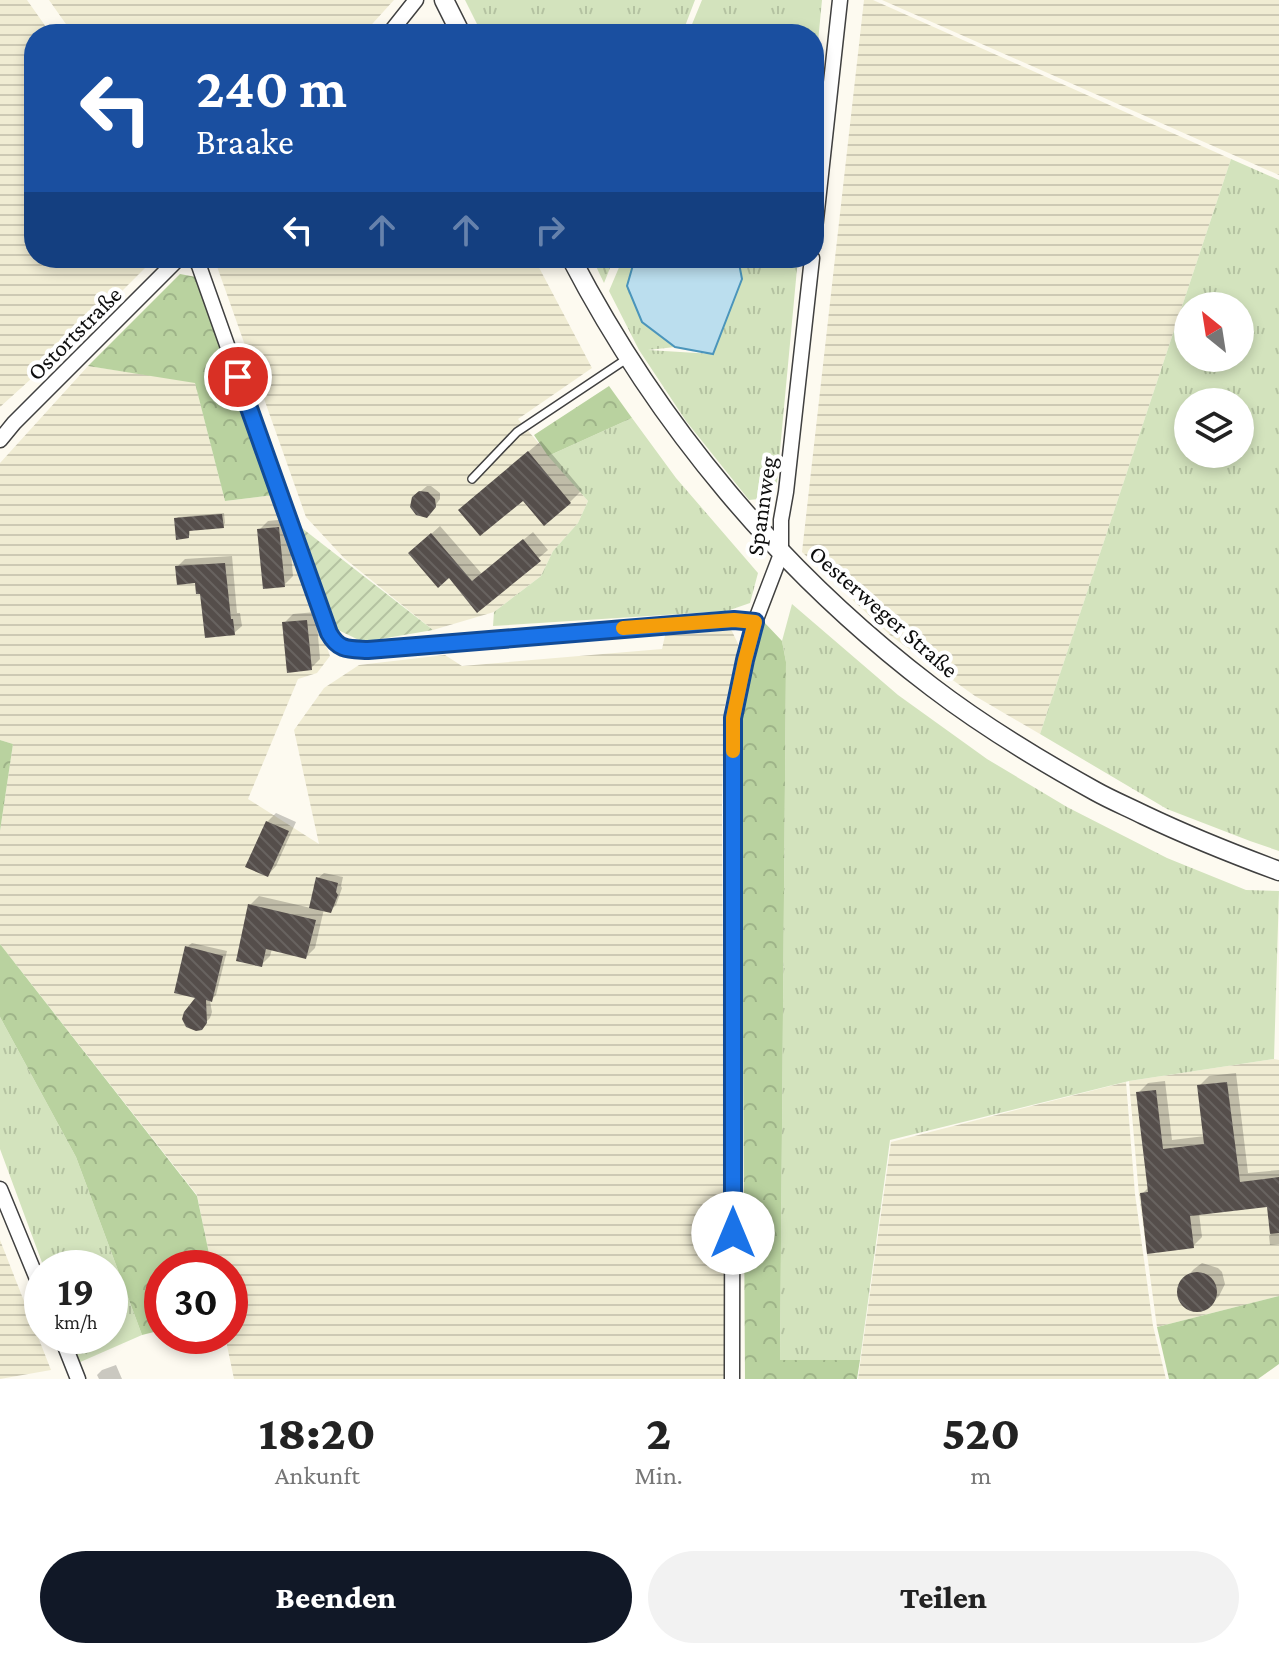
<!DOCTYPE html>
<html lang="de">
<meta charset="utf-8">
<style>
body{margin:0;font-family:"Crimson Pro",serif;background:#f2f2f2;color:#222;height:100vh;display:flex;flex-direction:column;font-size:30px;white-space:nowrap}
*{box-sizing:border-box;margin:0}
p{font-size:26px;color:#767676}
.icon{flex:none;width:44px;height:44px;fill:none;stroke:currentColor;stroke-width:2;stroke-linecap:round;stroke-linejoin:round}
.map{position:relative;height:1379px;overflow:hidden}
.drawer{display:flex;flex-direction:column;background:#fff;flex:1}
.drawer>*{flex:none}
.hud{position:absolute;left:24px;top:24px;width:800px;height:244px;border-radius:32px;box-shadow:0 4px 12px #0003;background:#1a4fa0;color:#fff;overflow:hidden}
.needle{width:52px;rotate:330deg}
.buttons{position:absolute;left:1174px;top:292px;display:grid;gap:16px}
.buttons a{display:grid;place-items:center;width:80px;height:80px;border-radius:50%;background:#fff;box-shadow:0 4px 12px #0003;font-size:40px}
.speed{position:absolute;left:24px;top:1250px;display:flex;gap:16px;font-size:40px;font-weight:700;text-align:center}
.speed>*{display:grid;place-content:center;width:104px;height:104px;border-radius:50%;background:#fff;box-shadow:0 4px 12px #0003;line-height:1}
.speed small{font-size:20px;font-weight:400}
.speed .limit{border:12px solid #d22;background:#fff;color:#111}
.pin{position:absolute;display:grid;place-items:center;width:68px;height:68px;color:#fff;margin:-34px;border:4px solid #fff;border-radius:50%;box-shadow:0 2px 8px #0007}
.me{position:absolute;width:88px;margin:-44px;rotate:0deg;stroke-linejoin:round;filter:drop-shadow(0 0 6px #0008)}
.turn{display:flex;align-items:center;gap:28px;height:168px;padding:0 40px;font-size:36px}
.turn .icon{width:104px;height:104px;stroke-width:2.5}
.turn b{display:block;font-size:56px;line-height:68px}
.lanes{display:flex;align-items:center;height:76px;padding:0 40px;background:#0003;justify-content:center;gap:40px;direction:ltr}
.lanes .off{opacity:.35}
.eta{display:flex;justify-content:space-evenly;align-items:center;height:136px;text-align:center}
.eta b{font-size:48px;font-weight:800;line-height:56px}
.button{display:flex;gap:16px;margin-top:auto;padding:16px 40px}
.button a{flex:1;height:92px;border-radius:48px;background:#111827;color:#fff;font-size:32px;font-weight:800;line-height:92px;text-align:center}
.button a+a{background:#f2f2f2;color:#222}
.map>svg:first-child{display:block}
.farmland{fill:url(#farmland-rules)}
.grass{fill:url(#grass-tufts);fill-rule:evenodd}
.forest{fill:url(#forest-crowns)}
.garden{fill:url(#garden-furrows)}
.water{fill:#bbdeee;stroke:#4b95bb;stroke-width:2}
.shadow{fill:#0003}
.building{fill:url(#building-back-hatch)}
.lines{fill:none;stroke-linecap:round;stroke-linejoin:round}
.service-casing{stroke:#404040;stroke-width:10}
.minor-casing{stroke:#404040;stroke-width:17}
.tertiary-casing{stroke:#404040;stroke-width:21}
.service{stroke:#fff;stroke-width:7}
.minor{stroke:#fff;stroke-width:14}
.tertiary{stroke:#fff;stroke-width:18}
.route-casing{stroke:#114b97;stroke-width:20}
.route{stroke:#1a73e8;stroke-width:14}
.slow{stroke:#f59e0b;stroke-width:14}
.labels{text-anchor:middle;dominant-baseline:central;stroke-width:8;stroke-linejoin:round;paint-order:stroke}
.street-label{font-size:24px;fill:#0d0d0d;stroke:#fff}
</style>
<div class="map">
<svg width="1279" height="1379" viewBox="0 0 1279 1379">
<defs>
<pattern id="farmland-rules" width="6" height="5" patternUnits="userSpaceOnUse" patternTransform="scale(2)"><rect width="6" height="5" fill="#f0ecd3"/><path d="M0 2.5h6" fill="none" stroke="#cdc9b4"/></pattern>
<pattern id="grass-tufts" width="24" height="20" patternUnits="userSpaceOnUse" patternTransform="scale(2)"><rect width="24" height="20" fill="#d3e3bd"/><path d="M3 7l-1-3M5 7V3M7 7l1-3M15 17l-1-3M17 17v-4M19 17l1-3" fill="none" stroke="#b4c2a1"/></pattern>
<pattern id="forest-crowns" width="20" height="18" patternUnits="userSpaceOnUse" patternTransform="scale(2)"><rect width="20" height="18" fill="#b9d29f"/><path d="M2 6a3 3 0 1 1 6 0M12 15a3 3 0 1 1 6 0" fill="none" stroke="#9eb388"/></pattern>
<pattern id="garden-furrows" width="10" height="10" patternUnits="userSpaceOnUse" patternTransform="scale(2)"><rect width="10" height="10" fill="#d3e3bd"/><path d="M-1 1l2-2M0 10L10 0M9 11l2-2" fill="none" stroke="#b4c2a1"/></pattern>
<pattern id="building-back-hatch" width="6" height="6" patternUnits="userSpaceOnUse" patternTransform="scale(2)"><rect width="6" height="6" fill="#554e4b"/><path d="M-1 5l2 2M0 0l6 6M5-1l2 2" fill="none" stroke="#686360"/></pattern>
</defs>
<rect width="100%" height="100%" fill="#fdfaf0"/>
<path class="farmland" d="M 0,0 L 27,0 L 51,34 L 34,34 L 34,258 L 155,258 L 63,350 L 0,407 Z
M 49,0 L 394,0 L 363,34 L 73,34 Z
M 864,0 L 873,0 L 1231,159 L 1040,734 L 975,696 L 891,636 L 802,552 Z
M 882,0 L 1279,0 L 1279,175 Z
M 214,258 L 534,258 L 592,368 L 518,419 L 588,501 L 578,523 L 553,551 L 541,576 L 494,612 L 433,630 L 344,558 L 306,517 Z
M 88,366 L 195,382 L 225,501 L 273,495 L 330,656 L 317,673 L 298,679 L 248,799 L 319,844 L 294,730 L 324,688 L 359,665 L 445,655 L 462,666 L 662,649 L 666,631 L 730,627 L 740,648 L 724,709 L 722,805 L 725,1379 L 234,1379 L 225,1336 L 230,1336 L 230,1268 L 212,1268 L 197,1195 L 0,944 L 0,831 L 13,744 L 0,740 L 0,463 Z
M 1274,1059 L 1279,1060 L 1279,1296 L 1157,1327 L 1139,1195 L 1129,1081 Z
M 1126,1082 L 1135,1194 L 1153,1326 L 1166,1379 L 858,1379 L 891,1142 Z
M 0,1240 L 51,1370 L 0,1379 Z"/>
<path class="grass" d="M 465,0 L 695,0 L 682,34 L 482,34 Z
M 702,0 L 822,0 L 814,84 L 814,34 L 688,34 Z
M 1231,159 L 1279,180 L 1279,851 L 1250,841 L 1167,809 L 1040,734 ZM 1240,306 L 1240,358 L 1188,358 L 1188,306 ZM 1188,402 L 1240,402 L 1240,454 L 1188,454 Z
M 592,258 L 614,258 L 604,283 Z
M 623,258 L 635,258 L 627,286 L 642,322 L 675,347 L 648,350 L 713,354 L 742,279 L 738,258 L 798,258 L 777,482 L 769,498 L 749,500 L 686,421 L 639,350 L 609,291 Z
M 632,418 L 676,478 L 758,573 L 750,603 L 727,611 L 493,626 L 494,612 L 541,576 L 553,551 L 578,523 L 588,501 L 548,456 Z
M 792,604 L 898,695 L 987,759 L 1067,807 L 1167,858 L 1246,890 L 1279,891 L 1274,1059 L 1129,1081 L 890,1140 L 860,1360 L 780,1360 L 786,662 L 782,641 Z
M 0,1017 L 76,1157 L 142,1335 L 78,1363 L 69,1336 L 110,1336 L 110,1268 L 44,1268 L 0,1149 Z"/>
<path class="forest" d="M 180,274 L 196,277 L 273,495 L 225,501 L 195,383 L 88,366 Z
M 609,386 L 632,418 L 548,456 L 534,435 Z
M 764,622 L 782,641 L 786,662 L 780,1360 L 860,1360 L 857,1379 L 745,1379 L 741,717 Z
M 0,740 L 13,744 L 0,831 Z
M 0,944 L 197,1196 L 212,1268 L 162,1268 L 162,1330 L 142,1335 L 76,1157 L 0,1017 Z
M 1279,1296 L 1279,1364 L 1258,1379 L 1169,1379 L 1157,1327 Z"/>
<path class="garden" d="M 298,525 L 433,630 L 363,642 L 332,627 Z"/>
<path class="water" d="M 635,258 L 738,258 L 742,279 L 713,354 L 675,347 L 642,322 L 627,286 Z"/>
<path class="shadow" d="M 541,441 L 582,490 L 570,502 L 523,498 L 472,499 Z
M 427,486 L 431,486 L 440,493 L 440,499 L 432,510 L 415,496 Z
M 224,513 L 225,523 L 223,526 L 190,529 L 190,534 L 188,536 L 176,519 L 178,517 Z
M 288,519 L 293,576 L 284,585 L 259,530 L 268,521 Z
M 440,526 L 482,574 L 533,532 L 548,550 L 477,611 L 449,575 L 419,545 Z
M 232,556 L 237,613 L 240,613 L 242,626 L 234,633 L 202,592 L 197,581 L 177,567 L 185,559 Z
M 316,612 L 320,659 L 311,668 L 284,623 L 293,614 Z
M 276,813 L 296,822 L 276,866 L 268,875 L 267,822 Z
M 324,873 L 343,877 L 341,886 L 342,888 L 336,905 L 330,911 L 324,909 L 315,948 L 306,957 L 272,949 L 270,956 L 261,965 L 250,905 L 259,896 L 311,908 L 318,878 Z
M 192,943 L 227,951 L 216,995 L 210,1001 L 212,1012 L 210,1018 L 205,1023 L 187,947 Z
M 1236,1073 L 1248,1173 L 1279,1170 L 1279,1244 L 1270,1245 L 1269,1236 L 1272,1233 L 1269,1205 L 1199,1213 L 1202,1237 L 1193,1246 L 1142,1194 L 1149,1187 L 1138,1093 L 1148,1083 L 1165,1081 L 1172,1140 L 1205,1136 L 1199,1086 L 1209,1076 Z
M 1202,1263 L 1218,1268 L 1222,1272 L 1225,1284 L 1219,1296 L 1210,1305 L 1198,1311 L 1186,1307 L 1179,1296 L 1180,1284 L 1194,1269 Z
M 116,1365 L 122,1379 L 99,1379 L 97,1375 L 102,1370 Z"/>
<path class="building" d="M 528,451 L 571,503 L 544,526 L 523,501 L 480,536 L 458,510 Z
M 419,491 L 428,492 L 435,499 L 436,507 L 427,518 L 416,515 L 410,507 L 412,497 Z
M 222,514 L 224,528 L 189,531 L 189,538 L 176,540 L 174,518 Z
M 279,527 L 285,587 L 263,589 L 257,529 Z
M 431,533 L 472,581 L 523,539 L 541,561 L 477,613 L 449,578 L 438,588 L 408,553 Z
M 225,563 L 231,619 L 233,619 L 235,635 L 205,638 L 200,594 L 196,594 L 195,583 L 177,585 L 175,566 Z
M 307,620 L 312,670 L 287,673 L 282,622 Z
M 266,821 L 289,831 L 268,877 L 245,867 Z
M 316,877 L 338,883 L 336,892 L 338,895 L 331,913 L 309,908 Z
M 248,904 L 316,920 L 306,959 L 266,949 L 262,967 L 236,961 Z
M 185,946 L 223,956 L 212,1002 L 206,1000 L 207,1023 L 202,1030 L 196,1031 L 186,1027 L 182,1019 L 184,1012 L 195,998 L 174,993 Z
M 1227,1082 L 1240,1182 L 1279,1177 L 1279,1233 L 1270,1234 L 1267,1207 L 1190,1216 L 1194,1248 L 1147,1254 L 1140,1193 L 1148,1192 L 1136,1092 L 1156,1090 L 1163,1149 L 1204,1144 L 1197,1085 Z
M1177 1292a20 20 0 1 1 40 0a20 20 0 1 1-40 0Z"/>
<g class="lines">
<defs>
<path id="service" d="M 472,479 L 517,432 L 628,358"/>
<path id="minor" d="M 389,34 L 416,0
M 814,238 L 840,0
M 191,258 L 198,263 L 329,633 C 339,651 349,650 368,650 L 734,620 L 755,622
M 0,440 L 14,423 L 179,258
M 0,1189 L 42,1291
M 61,1336 L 78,1379
M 732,1379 L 733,718 L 745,660 L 755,622 L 781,554 L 781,520 L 786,492 L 812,258"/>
<path id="tertiary" d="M 444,0 L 461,34
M 571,258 C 658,425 781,572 932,687 C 983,726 1039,760 1095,791 C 1111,800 1128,807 1144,815 C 1188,836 1233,854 1279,871"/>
</defs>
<use href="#service" class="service-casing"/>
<use href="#minor" class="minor-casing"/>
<use href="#tertiary" class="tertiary-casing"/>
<use href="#service" class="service"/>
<use href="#minor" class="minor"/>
<use href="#tertiary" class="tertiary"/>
</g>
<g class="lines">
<defs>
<path id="route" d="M 238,377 L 329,633 C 339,651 349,649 368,650 L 734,620 L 755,622 L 745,660 L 733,718 L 733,1233"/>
</defs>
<use href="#route" class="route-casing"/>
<use href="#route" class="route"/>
<path class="slow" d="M 623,628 L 734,620 L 755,622 L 745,660 L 733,718 L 733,751"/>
</g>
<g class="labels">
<g class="street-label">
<text transform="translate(74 333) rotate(-45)">Ostortstraße</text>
<text transform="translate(761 506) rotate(-82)">Spannweg</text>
<text transform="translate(884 611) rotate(41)">Oesterweger Straße</text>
</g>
</g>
</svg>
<div class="buttons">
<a><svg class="needle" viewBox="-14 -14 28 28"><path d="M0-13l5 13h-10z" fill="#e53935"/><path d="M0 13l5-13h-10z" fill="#767676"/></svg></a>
<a><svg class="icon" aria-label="layers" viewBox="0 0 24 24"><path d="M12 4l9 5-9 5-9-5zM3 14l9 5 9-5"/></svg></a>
</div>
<div class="speed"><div>19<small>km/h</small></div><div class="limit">30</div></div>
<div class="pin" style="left:238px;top:377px;background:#d93025"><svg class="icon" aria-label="arrive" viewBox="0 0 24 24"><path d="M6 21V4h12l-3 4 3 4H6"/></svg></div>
<svg class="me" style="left:733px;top:1233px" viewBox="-20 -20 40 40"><circle r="19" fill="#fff"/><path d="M0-13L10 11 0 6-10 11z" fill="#1a73e8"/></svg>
<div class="hud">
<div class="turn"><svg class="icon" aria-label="left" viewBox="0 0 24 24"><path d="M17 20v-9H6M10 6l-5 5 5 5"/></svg><div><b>240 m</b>Braake</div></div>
<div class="lanes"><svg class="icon" aria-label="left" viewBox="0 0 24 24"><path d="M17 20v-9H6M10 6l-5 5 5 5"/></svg><svg class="icon off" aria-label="ahead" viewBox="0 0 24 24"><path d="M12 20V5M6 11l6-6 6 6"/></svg><svg class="icon off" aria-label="ahead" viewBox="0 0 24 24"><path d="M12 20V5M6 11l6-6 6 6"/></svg><svg class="icon off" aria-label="right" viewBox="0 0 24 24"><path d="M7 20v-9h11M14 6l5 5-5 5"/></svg></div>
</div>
</div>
<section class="drawer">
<div class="eta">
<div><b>18:20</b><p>Ankunft</p></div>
<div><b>2</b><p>Min.</p></div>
<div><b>520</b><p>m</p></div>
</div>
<div class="button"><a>Beenden</a><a>Teilen</a></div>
</section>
